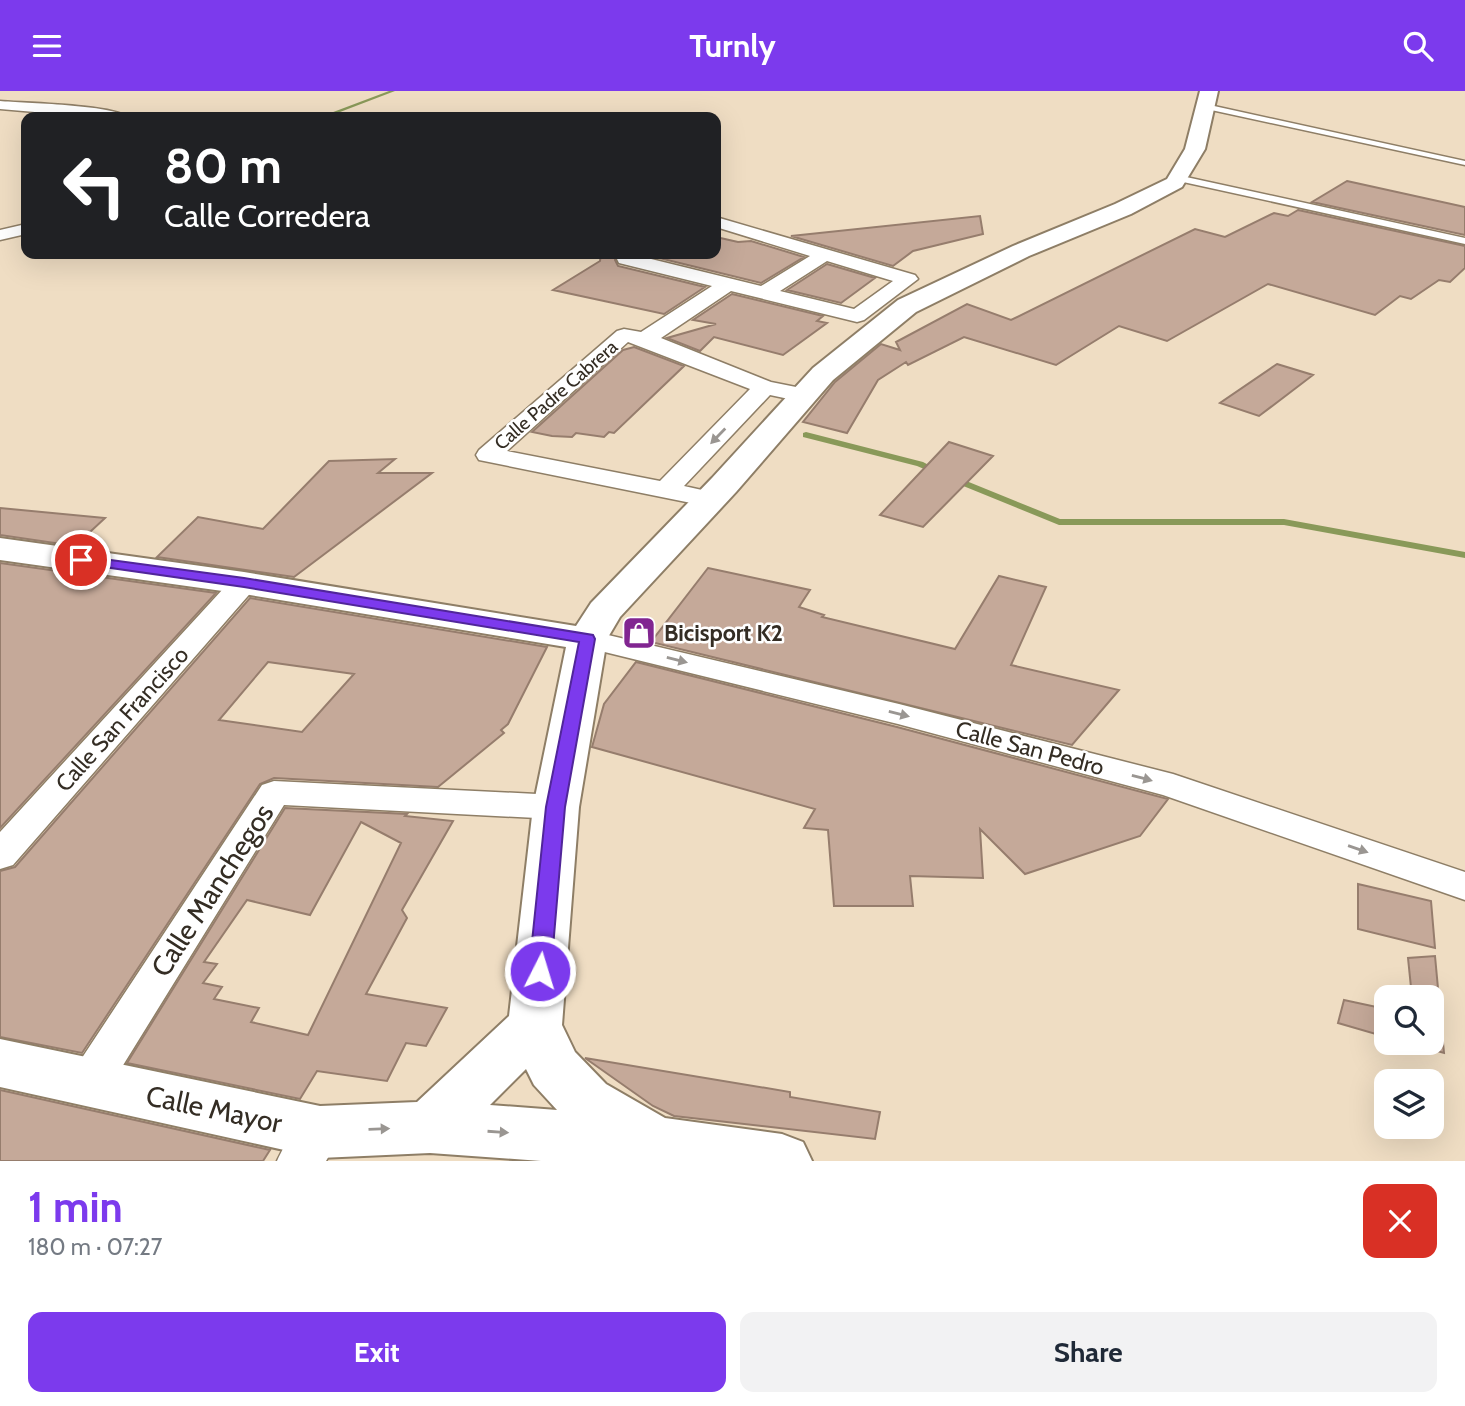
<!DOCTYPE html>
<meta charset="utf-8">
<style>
body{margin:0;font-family:Cabin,sans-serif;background:#f2f2f3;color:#1f2937;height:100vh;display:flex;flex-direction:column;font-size:26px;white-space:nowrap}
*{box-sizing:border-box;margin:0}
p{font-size:23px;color:#747a83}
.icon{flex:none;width:38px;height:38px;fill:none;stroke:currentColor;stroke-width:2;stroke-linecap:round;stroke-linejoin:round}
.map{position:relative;height:1070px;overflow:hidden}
.drawer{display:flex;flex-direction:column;background:#fff;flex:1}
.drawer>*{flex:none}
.guide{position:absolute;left:21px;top:21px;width:700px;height:147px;border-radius:14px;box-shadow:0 7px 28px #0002;background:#202124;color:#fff;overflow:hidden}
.tools{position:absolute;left:1374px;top:894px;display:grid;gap:14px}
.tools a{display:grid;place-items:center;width:70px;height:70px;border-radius:14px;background:#fff;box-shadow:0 7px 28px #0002;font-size:35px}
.pin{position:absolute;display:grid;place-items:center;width:60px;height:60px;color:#fff;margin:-30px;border:4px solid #fff;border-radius:50%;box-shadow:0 2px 7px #0007}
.me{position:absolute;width:77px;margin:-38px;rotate:5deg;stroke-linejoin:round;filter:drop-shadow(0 0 5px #0008)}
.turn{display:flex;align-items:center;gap:24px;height:147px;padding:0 28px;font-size:32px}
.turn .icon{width:91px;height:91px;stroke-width:2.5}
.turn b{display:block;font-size:49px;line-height:60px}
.round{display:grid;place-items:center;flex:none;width:74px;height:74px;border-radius:14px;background:#f2f2f3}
.headline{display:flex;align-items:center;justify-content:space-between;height:119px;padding:0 28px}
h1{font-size:42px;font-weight:700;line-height:52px;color:#7c3aed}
.action{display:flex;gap:14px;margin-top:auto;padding:14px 28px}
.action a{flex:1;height:80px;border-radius:14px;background:#7c3aed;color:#fff;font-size:28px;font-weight:700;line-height:80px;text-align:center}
.action a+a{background:#f2f2f3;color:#1f2937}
header{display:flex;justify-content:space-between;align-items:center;height:91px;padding:0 28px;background:#7c3aed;color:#fff;font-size:32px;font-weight:700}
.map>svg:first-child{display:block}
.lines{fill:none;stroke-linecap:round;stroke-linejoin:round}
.stream{fill:#899959;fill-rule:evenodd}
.building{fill:#c5a999;stroke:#967d6d;stroke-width:2;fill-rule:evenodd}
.lane-casing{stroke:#8e7e66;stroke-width:3}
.street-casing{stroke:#8e7e66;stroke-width:3}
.secondary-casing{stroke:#8e7e66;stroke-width:4}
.lane{fill:#fff;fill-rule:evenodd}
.street{fill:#fff;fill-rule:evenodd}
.secondary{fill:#fff;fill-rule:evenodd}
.oneway{fill:#9a9692}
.route{fill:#7c3aed;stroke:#51269a;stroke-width:2}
.labels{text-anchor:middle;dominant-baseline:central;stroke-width:5;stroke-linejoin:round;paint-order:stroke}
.far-street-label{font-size:19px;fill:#342d24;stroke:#fff}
.poi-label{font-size:23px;font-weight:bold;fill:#342d24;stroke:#fff;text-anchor:start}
.street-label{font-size:23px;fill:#342d24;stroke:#fff}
.near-street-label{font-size:28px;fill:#342d24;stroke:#fff}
</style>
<header><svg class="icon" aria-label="menu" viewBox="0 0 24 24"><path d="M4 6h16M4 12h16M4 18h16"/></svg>Turnly<svg class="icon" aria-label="search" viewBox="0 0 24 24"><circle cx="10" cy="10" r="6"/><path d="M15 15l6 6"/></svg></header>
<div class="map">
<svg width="1465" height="1070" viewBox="0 0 1465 1070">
<rect width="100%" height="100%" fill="#efddc3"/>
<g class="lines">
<path class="stream" d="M 389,0 L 395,0 L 327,26 L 320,26 Z
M 806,341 L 923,371 L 940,380 L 936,383 L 917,375 L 803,346 L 803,342 Z
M 954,385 L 1060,428 L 1284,428 L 1465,461 L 1465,467 L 1284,434 L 1059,434 L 951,390 L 950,388 Z"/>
</g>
<path class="building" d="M 1347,90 L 1465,116 L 1465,144 L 1312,111 Z
M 1298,119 L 1465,155 L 1465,177 L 1450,191 L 1439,189 L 1411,208 L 1400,205 L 1375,224 L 1268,193 L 1167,250 L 1119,235 L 1056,274 L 964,246 L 908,274 L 906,271 L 878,289 L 847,342 L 803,331 L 835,291 L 881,253 L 900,259 L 896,251 L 967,213 L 1011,229 L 1195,138 L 1225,146 L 1274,122 L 1288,125 Z
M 980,125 L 983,143 L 913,160 L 893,175 L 791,145 Z
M 716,146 L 738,151 L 751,150 L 804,166 L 761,192 L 647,164 L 716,163 Z
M 601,163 L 617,163 L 615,169 L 618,175 L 705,196 L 664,223 L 553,199 L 600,170 Z
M 827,173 L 875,187 L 841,212 L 787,199 Z
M 732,203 L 823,225 L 817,230 L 827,232 L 783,264 L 714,246 L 700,260 L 667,247 L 716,233 L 693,229 Z
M 634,256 L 684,275 L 614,342 L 609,341 L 604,346 L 576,342 L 572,346 L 552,345 L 532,341 L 623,259 Z
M 1277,273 L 1313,284 L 1259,325 L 1220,312 Z
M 949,351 L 993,365 L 923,436 L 880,424 Z
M 395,368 L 378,382 L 432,382 L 294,486 L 157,466 L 198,426 L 263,438 L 329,370 Z
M 0,417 L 105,427 L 75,455 L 0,444 Z
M 0,472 L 216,502 L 0,737 Z
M 708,477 L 810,499 L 799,516 L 824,524 L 822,526 L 955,558 L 999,485 L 1046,496 L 1011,574 L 1119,599 L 1072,654 L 651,551 Z
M 250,507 L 547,556 L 508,633 L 501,639 L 504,642 L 438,696 L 274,687 L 260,693 L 82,962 L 0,946 L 0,780 L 15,776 ZM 268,571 L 354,583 L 302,641 L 219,629 Z
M 636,571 L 897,636 L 1168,708 L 1140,745 L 1025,783 L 980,738 L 983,787 L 910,785 L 913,815 L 834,815 L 828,739 L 804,737 L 815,718 L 592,656 L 604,613 Z
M 285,717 L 407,723 L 405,725 L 453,730 L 402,819 L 407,827 L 366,903 L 447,917 L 426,955 L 406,952 L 387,990 L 317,980 L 300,1008 L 127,972 ZM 361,731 L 401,752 L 308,944 L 251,931 L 259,917 L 214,908 L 222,896 L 203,892 L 217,873 L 204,871 L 247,809 L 310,824 Z
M 1358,793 L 1431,810 L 1435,857 L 1358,838 Z
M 1435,865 L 1444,962 L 1408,952 L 1432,952 L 1432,906 L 1412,906 L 1408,867 Z
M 1344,909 L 1386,918 L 1386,946 L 1338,932 Z
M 585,967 L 790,1001 L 790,1006 L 880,1021 L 875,1048 L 674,1025 L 653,1015 Z
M 0,999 L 270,1059 L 263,1070 L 0,1070 Z"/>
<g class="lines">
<defs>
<path id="lane" d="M 1205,13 L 1465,70 L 1465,74 L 1202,17 Z
M 1177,84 L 1465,147 L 1465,153 L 1174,89 L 1173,87 Z"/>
<path id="street" d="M 0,10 C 23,12 114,14 127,26 L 93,26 L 0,18 Z
M 716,126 L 915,184 L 918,188 L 864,229 L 857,231 L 731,200 L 661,247 L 771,291 L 811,299 L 814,304 L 811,309 L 803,311 L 770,304 L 684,395 L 720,403 L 724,408 L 720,413 L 711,416 L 479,369 L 476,364 L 479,359 L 617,240 L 624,238 L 641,241 L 712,195 L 619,172 L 617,168 L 619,164 L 645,163 L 643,166 L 761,195 L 810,165 L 716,136 ZM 827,170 L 893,190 L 854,218 L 780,200 ZM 628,251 L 750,298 L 660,390 L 507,360 Z
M 26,133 L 26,143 L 0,149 L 0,139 Z
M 244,483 L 254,486 L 258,492 L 254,498 L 13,774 L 0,778 L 0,741 L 234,486 Z
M 587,539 L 899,613 L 1173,683 L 1465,781 L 1465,809 L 1163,704 L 898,633 L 576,554 L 572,548 L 576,542 Z
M 274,690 L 556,704 L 568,707 L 574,716 L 568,725 L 556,728 L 284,714 L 104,1005 L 89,1011 L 74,1005 L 67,992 L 74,979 L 262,694 Z
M 320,1021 L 336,1027 L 343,1041 L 326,1070 L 277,1070 C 287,1049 298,1029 320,1021 Z"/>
<path id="secondary" d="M 1200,0 L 1218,0 L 1205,58 L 1182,96 L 1131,123 L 1029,165 L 916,221 L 833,289 L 736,401 L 620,526 L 607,548 L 579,716 L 562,934 L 575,961 L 606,993 L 665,1027 L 782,1043 L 803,1051 L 812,1070 L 541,1070 L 430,1062 L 320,1067 L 0,996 L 0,948 L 320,1015 L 417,1011 L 509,925 L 533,716 L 566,556 L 244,503 L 0,469 L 0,447 L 244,481 L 576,535 L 591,512 L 712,387 L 813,277 L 898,209 L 1013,155 L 1115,113 L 1167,88 L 1185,58 ZM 526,978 L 534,994 L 557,1019 L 490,1014 Z"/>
</defs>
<use href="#lane" class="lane-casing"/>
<use href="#street" class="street-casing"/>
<use href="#secondary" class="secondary-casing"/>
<use href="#lane" class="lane"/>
<use href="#street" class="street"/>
<use href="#secondary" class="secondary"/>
</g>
<defs><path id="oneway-solid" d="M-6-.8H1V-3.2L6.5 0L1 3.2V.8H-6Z" transform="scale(1.75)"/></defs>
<g class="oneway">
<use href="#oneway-solid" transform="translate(718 345) rotate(134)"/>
<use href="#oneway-solid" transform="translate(677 569) rotate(14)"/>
<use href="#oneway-solid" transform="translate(899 623) rotate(14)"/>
<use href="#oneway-solid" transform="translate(1142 687) rotate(15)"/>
<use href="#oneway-solid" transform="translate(1358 758) rotate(19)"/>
<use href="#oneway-solid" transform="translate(379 1038) rotate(-2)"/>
<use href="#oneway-solid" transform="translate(498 1041) rotate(4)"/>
</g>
<path class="route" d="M 81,465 L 244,487 L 593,544 L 595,548 L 565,716 L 551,880 L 548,886 L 540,888 L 532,886 L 529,880 L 546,716 L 579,551 L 244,496 L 76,472 L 74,469 Z"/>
<defs>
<symbol id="shop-square" viewBox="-11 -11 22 22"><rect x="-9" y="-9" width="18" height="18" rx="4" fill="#812591" stroke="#fff"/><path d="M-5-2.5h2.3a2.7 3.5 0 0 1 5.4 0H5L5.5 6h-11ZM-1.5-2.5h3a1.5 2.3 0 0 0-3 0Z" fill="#fff"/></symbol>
</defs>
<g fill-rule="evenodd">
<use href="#shop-square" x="620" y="523" width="38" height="38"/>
</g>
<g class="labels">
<g class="far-street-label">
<text transform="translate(556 304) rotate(-41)">Calle Padre Cabrera</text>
</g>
<g class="poi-label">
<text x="664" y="542">Bicisport K2</text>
</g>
<g class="street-label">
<text transform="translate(122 628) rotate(-48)">Calle San Francisco</text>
<text transform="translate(1030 657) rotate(15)">Calle San Pedro</text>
</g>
<g class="near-street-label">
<text transform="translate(212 799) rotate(-57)">Calle Manchegos</text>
<text transform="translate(214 1018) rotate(12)">Calle Mayor</text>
</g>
</g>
</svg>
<div class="tools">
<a><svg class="icon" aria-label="search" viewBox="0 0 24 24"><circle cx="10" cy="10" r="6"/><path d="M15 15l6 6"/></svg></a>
<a><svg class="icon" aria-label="layers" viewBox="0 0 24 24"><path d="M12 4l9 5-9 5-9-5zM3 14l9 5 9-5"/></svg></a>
</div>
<div class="pin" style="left:81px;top:469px;background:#d93025"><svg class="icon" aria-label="arrive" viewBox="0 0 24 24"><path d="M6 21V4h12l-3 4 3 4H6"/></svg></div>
<svg class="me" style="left:540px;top:880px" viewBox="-20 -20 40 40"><circle r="17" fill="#7c3aed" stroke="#fff" stroke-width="3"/><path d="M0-11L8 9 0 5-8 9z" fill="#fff"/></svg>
<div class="guide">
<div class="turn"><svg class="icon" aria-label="left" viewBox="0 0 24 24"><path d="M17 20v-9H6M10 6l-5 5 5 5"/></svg><div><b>80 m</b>Calle Corredera</div></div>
</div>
</div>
<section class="drawer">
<div class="headline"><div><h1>1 min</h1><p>180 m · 07:27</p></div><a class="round" style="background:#d93025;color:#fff"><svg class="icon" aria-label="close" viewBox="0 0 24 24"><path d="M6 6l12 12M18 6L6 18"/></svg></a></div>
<div class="action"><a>Exit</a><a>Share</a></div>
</section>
